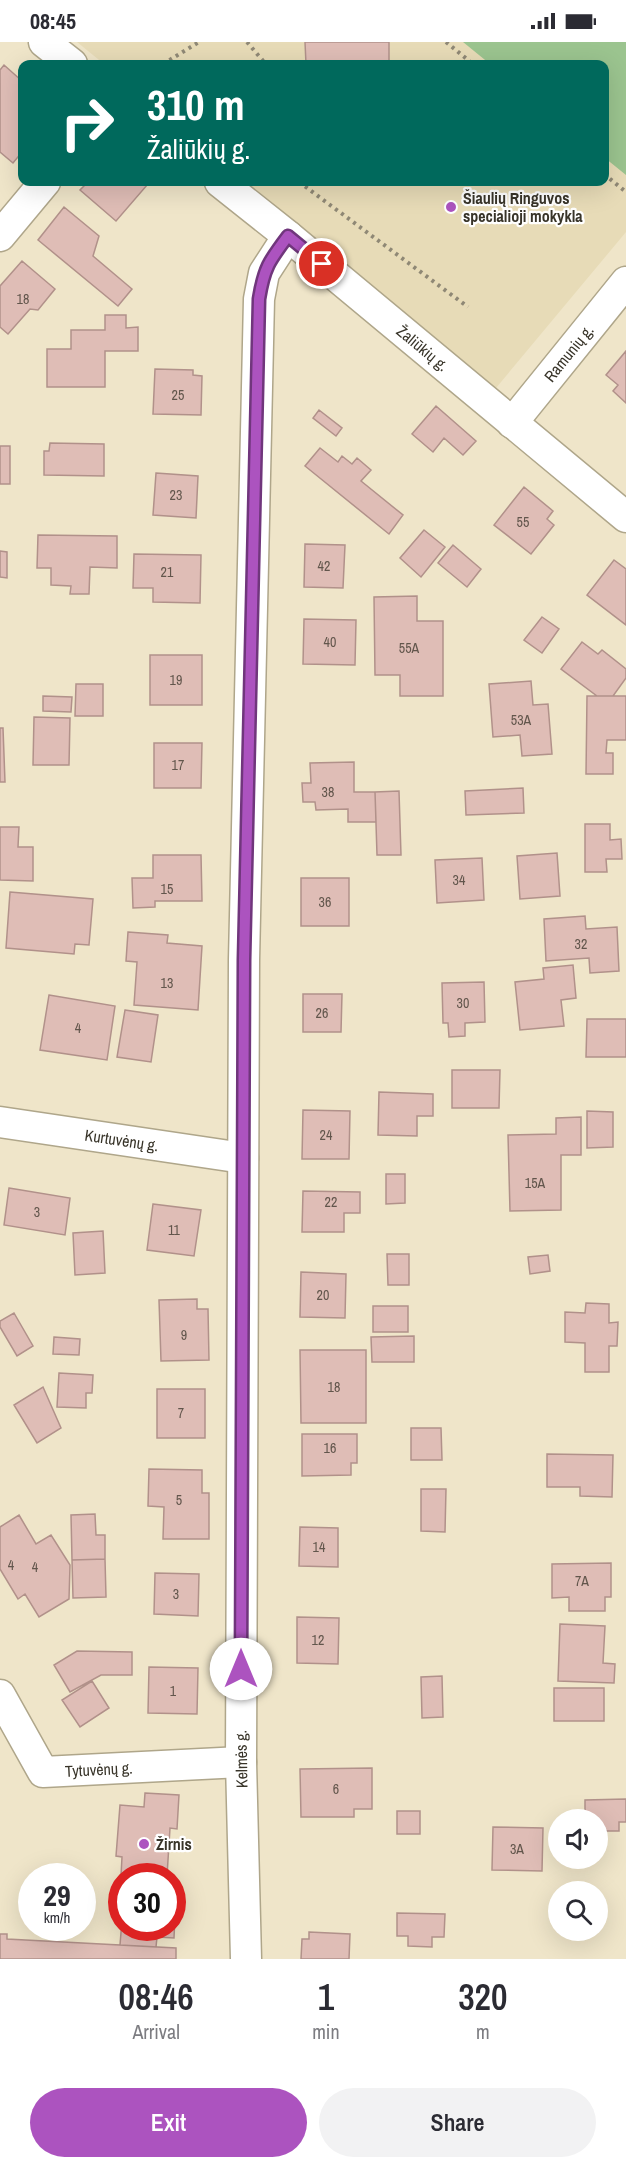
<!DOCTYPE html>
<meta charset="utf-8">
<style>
body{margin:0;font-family:"Archivo Narrow",sans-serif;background:#f2f2f3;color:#2b2b33;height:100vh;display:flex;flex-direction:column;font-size:22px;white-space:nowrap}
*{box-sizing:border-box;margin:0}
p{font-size:20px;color:#7c7c81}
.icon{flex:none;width:33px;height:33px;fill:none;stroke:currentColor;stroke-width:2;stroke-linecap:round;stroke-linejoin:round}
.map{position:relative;height:1917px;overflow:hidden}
.sheet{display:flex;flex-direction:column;background:#fff;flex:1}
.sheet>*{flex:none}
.banner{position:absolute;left:18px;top:18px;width:591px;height:126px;border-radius:12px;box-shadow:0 6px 24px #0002;background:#00695c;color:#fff;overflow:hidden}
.controls{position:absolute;left:548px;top:1767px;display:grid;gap:12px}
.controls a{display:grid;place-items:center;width:60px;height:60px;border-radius:50%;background:#fff;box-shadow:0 6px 24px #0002;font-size:30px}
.speed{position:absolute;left:18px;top:1821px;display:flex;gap:12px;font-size:30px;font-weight:700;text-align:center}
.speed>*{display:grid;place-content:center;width:78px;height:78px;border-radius:50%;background:#fff;box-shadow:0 6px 24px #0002;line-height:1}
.speed small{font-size:15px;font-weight:400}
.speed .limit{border:9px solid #d22;background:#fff;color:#111}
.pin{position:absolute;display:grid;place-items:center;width:51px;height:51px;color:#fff;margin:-26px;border:3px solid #fff;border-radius:50%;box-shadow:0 2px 6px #0007}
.me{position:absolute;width:66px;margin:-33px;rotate:0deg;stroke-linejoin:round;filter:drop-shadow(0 0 4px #0008)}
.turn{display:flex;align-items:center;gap:21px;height:126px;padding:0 30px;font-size:27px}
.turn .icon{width:78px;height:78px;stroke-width:2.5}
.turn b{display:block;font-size:42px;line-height:51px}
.eta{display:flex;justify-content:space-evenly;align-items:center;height:102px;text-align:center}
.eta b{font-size:36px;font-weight:600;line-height:42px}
.action{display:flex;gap:12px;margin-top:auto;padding:12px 30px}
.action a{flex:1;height:69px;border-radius:36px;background:#ac53bf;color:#fff;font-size:24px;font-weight:600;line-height:69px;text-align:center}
.action a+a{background:#f2f2f3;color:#2b2b33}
.status{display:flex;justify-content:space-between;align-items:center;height:42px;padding:0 30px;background:#fff;direction:ltr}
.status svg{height:16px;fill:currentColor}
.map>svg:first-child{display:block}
.built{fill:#e7dbb7}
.green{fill:#9bc48f}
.building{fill:#dfbdb6;stroke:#b1918a;stroke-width:1.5}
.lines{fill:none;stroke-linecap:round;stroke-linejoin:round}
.street-casing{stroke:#afa68a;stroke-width:33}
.path{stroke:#8f8875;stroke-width:4;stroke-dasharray:3 4.5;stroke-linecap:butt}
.street{stroke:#fff;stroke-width:30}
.route-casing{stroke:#70367c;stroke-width:15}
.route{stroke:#ac53bf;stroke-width:10}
.poi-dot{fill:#ac53bf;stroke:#fff;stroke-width:2}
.labels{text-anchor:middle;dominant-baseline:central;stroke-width:4.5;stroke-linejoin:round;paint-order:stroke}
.number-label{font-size:14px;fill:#62564c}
.poi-label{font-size:16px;font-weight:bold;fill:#383429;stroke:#fff;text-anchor:start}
.street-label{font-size:16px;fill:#383429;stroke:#fff}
</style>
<div class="status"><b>08:45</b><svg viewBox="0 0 49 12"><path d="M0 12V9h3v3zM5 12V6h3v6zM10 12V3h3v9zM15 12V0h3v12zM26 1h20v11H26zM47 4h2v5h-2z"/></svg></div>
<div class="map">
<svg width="626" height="1917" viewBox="0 0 626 1917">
<rect width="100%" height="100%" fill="#efe5c9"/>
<path class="built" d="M 77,0 L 626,0 L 626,190 L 496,346 L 246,140 L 604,140 L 604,22 L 104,22 Z"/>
<path class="green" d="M 463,0 L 626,0 L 626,133 L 605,116 L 604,22 L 490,22 Z"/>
<path class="building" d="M 305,0 L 389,0 L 389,22 L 306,22 Z
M 4,23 L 22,39 L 22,110 L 13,121 L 0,110 L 0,28 Z
M 88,140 L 145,140 L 148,142 L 116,179 L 80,148 Z
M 64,165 L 99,194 L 93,214 L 132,247 L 118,264 L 38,198 Z
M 22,219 L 55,247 L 38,268 L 30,267 L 8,292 L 0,285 L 0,244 Z
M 105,273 L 126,273 L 126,286 L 138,285 L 138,309 L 105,309 L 105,345 L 47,345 L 47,307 L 71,307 L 71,288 L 105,288 Z
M 626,309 L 626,361 L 613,349 L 618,343 L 606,333 Z
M 155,327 L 193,328 L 193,333 L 202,334 L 201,373 L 153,372 Z
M 436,364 L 476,399 L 463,413 L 444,396 L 433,410 L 412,392 Z
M 319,368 L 342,386 L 336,394 L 313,376 Z
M 50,401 L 104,402 L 104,434 L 44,433 L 44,409 L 49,409 Z
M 0,404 L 10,404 L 10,442 L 0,442 Z
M 320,406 L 338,420 L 342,414 L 352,422 L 357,416 L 371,428 L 361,439 L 403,473 L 389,492 L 305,424 Z
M 156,431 L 198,434 L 196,476 L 153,473 Z
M 524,445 L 553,469 L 547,477 L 554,483 L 531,512 L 494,483 Z
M 424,488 L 445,505 L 421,535 L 400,516 Z
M 38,493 L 117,494 L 117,526 L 90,525 L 89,552 L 70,552 L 71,544 L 51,543 L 51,526 L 37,526 Z
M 305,502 L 345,503 L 343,546 L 304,545 Z
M 453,503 L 481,527 L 467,545 L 438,521 Z
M 0,509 L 7,510 L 7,536 L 0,535 Z
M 134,512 L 201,513 L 200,561 L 153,560 L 153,546 L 133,546 Z
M 614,518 L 626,527 L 626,583 L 587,553 Z
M 417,554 L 417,579 L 443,579 L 443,654 L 400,654 L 400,633 L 375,633 L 374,555 Z
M 542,575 L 559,587 L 542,611 L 524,598 Z
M 304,577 L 356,578 L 355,623 L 303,622 Z
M 582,600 L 598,612 L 602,608 L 626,627 L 626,636 L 613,654 L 597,654 L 561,627 Z
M 150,613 L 202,613 L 202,663 L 150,663 Z
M 531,639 L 533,663 L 548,662 L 552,712 L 522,714 L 520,693 L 493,695 L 489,642 Z
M 76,642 L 103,642 L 103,674 L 75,674 Z
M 43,654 L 72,655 L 71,670 L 43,669 Z
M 587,654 L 626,654 L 626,698 L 607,698 L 606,711 L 613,711 L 613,732 L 586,732 Z
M 34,675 L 70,676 L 69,723 L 33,723 Z
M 0,686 L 3,686 L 5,740 L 0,740 Z
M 154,701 L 202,701 L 201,746 L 154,746 Z
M 354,720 L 354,750 L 375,750 L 376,780 L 348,780 L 348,767 L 316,768 L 315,760 L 303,760 L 302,741 L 311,741 L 310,721 Z
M 523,746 L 524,771 L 466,773 L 465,749 Z
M 399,749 L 401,813 L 377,813 L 375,750 Z
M 585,782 L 610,782 L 610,798 L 621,797 L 622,817 L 606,817 L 607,830 L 585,830 Z
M 0,785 L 19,785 L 18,805 L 33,805 L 33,839 L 0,838 Z
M 557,811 L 560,854 L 520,857 L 517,814 Z
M 153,813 L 201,813 L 202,859 L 155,859 L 155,865 L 133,866 L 132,836 L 153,836 Z
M 482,816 L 484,858 L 437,861 L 435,818 Z
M 301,836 L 349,836 L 349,884 L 301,884 Z
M 10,850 L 93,857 L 89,903 L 75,902 L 74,912 L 6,906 Z
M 585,874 L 586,887 L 617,885 L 619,929 L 590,931 L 589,916 L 546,919 L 544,877 Z
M 128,890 L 168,893 L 167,901 L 202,904 L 198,968 L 134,963 L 137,920 L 126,919 Z
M 573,923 L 576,956 L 561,958 L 564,984 L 520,988 L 515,940 L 544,937 L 543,926 Z
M 484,940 L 485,980 L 465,981 L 465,994 L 449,995 L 448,981 L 443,981 L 442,941 Z
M 303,952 L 342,952 L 341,990 L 303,990 Z
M 49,953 L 115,964 L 107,1018 L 40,1008 Z
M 125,968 L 158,973 L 151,1020 L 117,1015 Z
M 587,977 L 626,977 L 626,1015 L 586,1015 Z
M 452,1028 L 500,1028 L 499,1066 L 452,1066 Z
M 379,1050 L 433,1052 L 433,1074 L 417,1074 L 417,1094 L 378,1093 Z
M 303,1068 L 350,1069 L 349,1117 L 302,1117 Z
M 587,1069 L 613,1070 L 613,1105 L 587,1106 Z
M 581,1075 L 581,1113 L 561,1113 L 561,1168 L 510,1169 L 508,1093 L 556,1092 L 556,1076 Z
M 386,1132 L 405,1132 L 405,1161 L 386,1162 Z
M 9,1146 L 70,1156 L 65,1193 L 4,1183 Z
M 303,1149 L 360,1150 L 360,1171 L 344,1171 L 344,1190 L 302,1190 Z
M 153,1162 L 201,1168 L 194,1214 L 147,1208 Z
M 103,1189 L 105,1231 L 75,1233 L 73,1191 Z
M 387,1212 L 409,1212 L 409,1243 L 388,1243 Z
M 548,1213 L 550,1229 L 530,1232 L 528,1215 Z
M 301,1230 L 346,1232 L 345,1276 L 300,1275 Z
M 197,1257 L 197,1267 L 208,1267 L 209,1318 L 161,1319 L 159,1258 Z
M 586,1261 L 609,1262 L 609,1281 L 618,1280 L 617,1304 L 609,1304 L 609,1330 L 585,1330 L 585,1301 L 565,1300 L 565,1270 L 585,1271 Z
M 373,1264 L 408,1264 L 408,1290 L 373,1290 Z
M 14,1271 L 33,1304 L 17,1314 L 0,1285 L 0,1279 Z
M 414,1294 L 414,1320 L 372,1320 L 371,1295 Z
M 54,1295 L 80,1297 L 79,1313 L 53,1312 Z
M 300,1308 L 366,1308 L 366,1381 L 301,1381 Z
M 59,1331 L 93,1333 L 92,1351 L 86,1351 L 86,1366 L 57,1365 Z
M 43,1345 L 61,1386 L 37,1401 L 14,1363 Z
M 157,1347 L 205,1347 L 205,1396 L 157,1396 Z
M 411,1386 L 441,1386 L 442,1418 L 411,1418 Z
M 302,1392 L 357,1392 L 357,1421 L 351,1421 L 351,1433 L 302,1434 Z
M 547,1412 L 613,1413 L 612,1455 L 580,1454 L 580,1445 L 547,1445 Z
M 149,1427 L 202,1428 L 202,1451 L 209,1451 L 209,1497 L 163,1497 L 164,1465 L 148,1464 Z
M 421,1447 L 446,1447 L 445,1490 L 421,1489 Z
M 95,1472 L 96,1493 L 105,1493 L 105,1517 L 72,1518 L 71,1473 Z
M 19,1473 L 36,1502 L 51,1493 L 70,1523 L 69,1557 L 39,1575 L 25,1552 L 18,1557 L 0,1527 L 0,1485 Z
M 300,1485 L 338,1486 L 338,1525 L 299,1524 Z
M 105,1517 L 106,1555 L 73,1556 L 72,1518 Z
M 611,1521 L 611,1555 L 605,1555 L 605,1569 L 569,1569 L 569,1555 L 552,1556 L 552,1522 Z
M 155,1531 L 199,1532 L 198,1574 L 154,1572 Z
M 297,1575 L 339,1576 L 338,1622 L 297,1621 Z
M 560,1582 L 605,1584 L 603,1621 L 615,1622 L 614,1641 L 558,1639 Z
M 77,1609 L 132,1610 L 132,1633 L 101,1633 L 70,1650 L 54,1623 Z
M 149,1625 L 198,1626 L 197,1672 L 148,1671 Z
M 442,1634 L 443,1675 L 422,1676 L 421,1635 Z
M 92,1639 L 109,1666 L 80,1685 L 62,1658 Z
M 554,1646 L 604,1646 L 604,1679 L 554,1679 Z
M 372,1726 L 372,1767 L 354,1767 L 354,1775 L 301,1775 L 300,1727 Z
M 145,1751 L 179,1753 L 177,1787 L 170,1786 L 167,1834 L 122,1834 L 122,1874 L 114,1873 L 115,1851 L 120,1852 L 122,1815 L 116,1814 L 120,1763 L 144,1765 Z
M 626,1757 L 626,1780 L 619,1780 L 619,1789 L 597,1789 L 597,1778 L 585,1778 L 585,1758 Z
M 397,1769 L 420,1769 L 420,1792 L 397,1792 Z
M 493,1785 L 543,1786 L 542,1829 L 492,1828 Z
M 397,1871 L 445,1872 L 444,1895 L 432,1895 L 432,1905 L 408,1904 L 408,1894 L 397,1894 Z
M 172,1872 L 175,1873 L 174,1896 L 157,1895 L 156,1905 L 120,1903 L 122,1878 L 122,1886 L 172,1886 Z
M 309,1890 L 350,1892 L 349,1917 L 301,1917 L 302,1897 L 309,1897 Z
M 0,1892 L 7,1892 L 7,1897 L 176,1906 L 176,1917 L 0,1917 Z"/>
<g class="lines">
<defs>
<g id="street">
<path d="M 44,0 L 72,22"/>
<path id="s1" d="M 220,140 L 288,194 L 626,475"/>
<path d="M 0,194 L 45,140"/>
<path id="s2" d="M 512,381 L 626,240"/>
<path id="s3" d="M 0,1080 L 243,1116"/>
<path id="s4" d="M 0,1653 L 43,1730 L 241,1720"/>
<path d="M 246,1917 L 241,1720 L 244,918 L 259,257 L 264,231 L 288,194"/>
</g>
</defs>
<use href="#street" class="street-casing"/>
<path class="path" d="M 247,0 L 264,20 L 265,22
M 446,0 L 473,22
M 163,22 L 199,0
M 604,132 L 626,150
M 299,140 L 468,265"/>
<use href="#street" class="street"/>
</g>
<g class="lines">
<defs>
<path id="route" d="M 241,1627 L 244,918 L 259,257 C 264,226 269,219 288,194 L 322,222"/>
</defs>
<use href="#route" class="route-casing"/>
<use href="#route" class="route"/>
</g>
<g class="poi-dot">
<circle cx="451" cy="165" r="6"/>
<circle cx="144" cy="1802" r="6"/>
</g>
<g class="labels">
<g class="number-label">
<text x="23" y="257">18</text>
<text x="178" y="353">25</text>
<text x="176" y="453">23</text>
<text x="523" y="480">55</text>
<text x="324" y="524">42</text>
<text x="167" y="530">21</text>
<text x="330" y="600">40</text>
<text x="409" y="606">55A</text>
<text x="176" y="638">19</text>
<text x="521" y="678">53A</text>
<text x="178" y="723">17</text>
<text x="328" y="750">38</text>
<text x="459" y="838">34</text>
<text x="167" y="847">15</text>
<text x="325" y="860">36</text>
<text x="581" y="902">32</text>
<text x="167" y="941">13</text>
<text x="463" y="961">30</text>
<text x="322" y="971">26</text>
<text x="78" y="986">4</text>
<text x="326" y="1093">24</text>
<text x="535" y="1141">15A</text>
<text x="331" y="1160">22</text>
<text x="37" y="1170">3</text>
<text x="174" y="1188">11</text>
<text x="323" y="1253">20</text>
<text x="184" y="1293">9</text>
<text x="334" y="1345">18</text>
<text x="181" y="1371">7</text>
<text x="330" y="1406">16</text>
<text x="179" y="1458">5</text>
<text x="319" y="1505">14</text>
<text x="11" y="1523">4</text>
<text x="35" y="1525">4</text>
<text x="582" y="1539">7A</text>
<text x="176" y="1552">3</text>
<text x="318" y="1598">12</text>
<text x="173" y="1649">1</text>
<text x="336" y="1747">6</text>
<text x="517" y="1807">3A</text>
</g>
<g class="poi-label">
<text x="463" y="156">Šiaulių Ringuvos<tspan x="463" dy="18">specialioji mokykla</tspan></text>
<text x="156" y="1802">Žirnis</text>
</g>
<g class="street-label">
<text stroke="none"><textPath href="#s1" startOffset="262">Žaliūkių g.</textPath></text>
<text stroke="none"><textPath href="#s2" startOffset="90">Ramunių g.</textPath></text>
<text stroke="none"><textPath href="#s3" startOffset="123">Kurtuvėnų g.</textPath></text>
<text transform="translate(241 1717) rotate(-91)">Kelmės g.</text>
<text stroke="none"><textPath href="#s4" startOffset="144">Tytuvėnų g.</textPath></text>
</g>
</g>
</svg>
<div class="controls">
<a><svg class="icon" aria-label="sound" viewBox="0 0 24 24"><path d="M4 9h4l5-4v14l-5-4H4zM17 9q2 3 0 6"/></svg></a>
<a><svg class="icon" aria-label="search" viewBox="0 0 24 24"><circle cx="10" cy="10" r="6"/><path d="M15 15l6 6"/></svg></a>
</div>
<div class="speed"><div>29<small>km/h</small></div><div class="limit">30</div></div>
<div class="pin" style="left:322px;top:222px;background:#d93025"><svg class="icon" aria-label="arrive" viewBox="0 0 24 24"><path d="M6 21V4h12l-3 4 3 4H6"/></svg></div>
<svg class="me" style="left:241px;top:1627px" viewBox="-20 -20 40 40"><circle r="19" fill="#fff"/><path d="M0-13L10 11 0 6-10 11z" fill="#ac53bf"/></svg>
<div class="banner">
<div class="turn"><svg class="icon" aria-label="right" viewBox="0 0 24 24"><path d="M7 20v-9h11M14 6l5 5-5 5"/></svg><div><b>310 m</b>Žaliūkių g.</div></div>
</div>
</div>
<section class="sheet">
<div class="eta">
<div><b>08:46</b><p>Arrival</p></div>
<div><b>1</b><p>min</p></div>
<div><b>320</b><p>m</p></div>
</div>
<div class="action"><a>Exit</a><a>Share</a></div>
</section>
